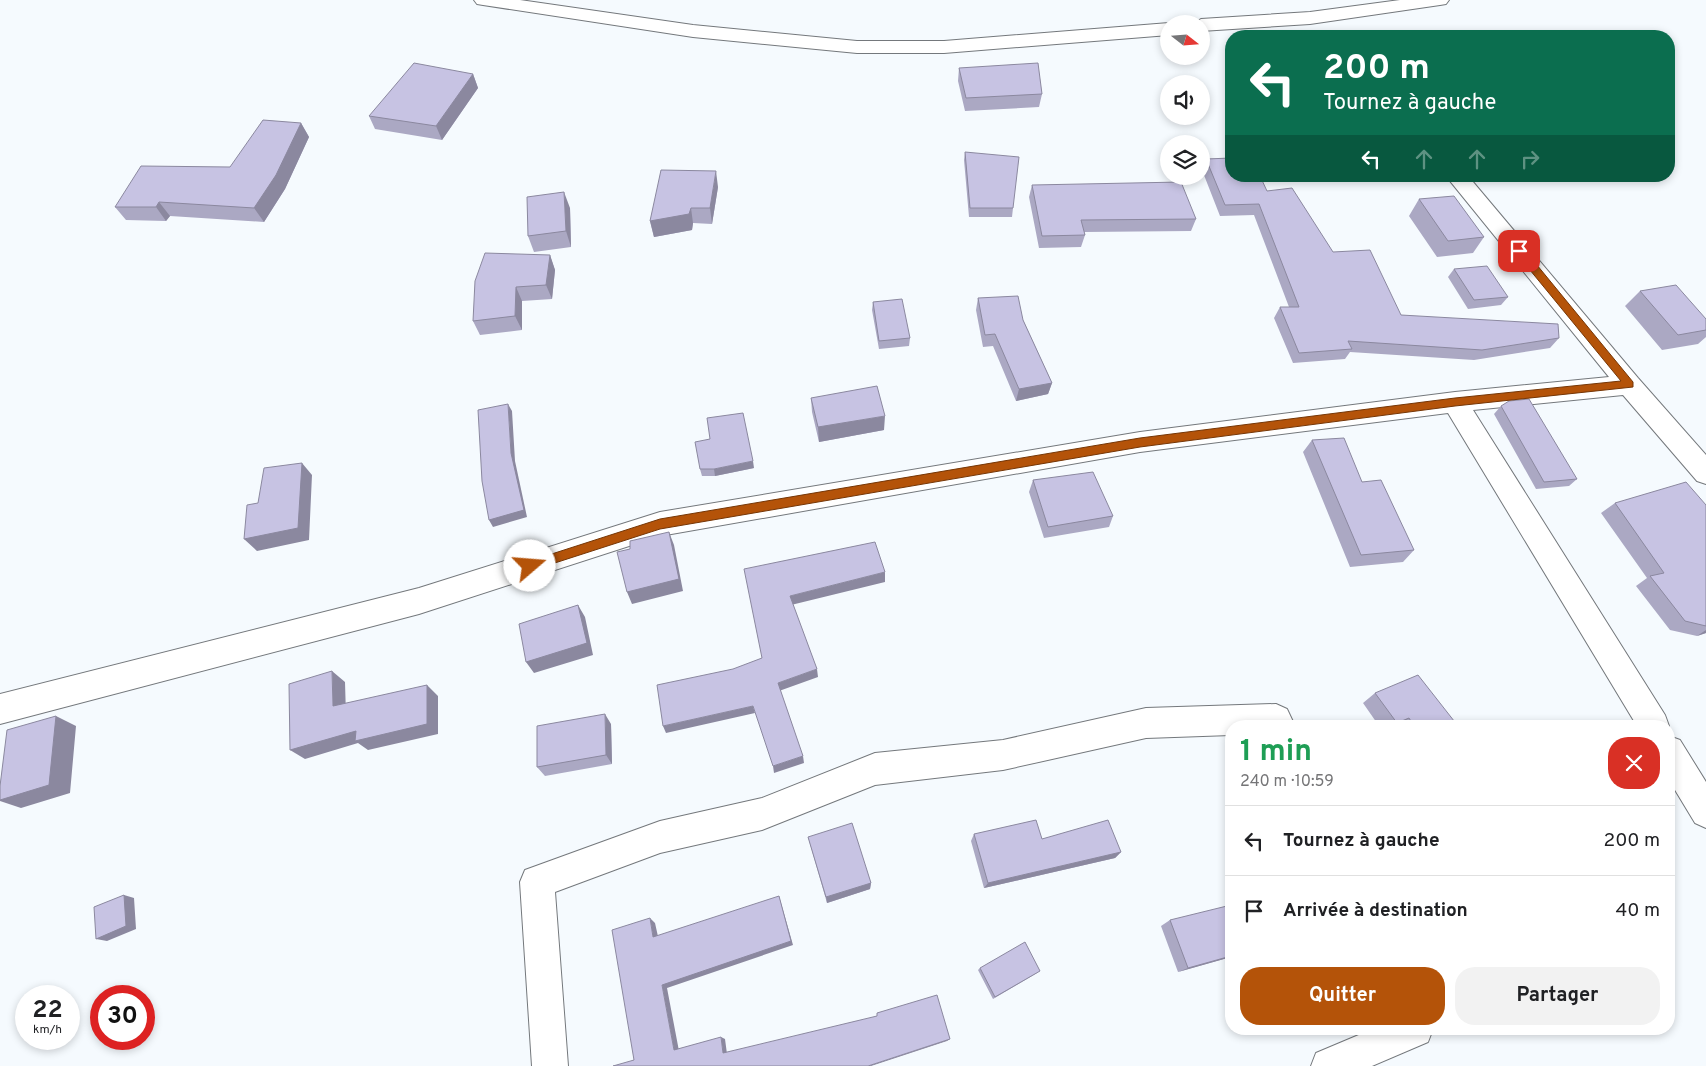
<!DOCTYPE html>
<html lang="fr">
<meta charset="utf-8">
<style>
body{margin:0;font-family:Overpass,sans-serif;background:#f2f2f2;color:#202124;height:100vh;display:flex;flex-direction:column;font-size:19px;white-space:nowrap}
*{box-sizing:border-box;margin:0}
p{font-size:16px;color:#757577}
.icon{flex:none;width:28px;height:28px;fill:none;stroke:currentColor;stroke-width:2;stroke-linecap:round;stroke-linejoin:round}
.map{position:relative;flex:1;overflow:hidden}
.sheet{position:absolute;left:1225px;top:720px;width:450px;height:315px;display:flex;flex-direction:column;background:#fff;border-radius:20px;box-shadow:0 2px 8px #0003}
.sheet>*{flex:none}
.banner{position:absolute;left:1225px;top:30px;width:450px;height:152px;border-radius:20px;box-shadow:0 2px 8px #0003;background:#0b6e4f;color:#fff;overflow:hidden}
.needle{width:32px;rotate:107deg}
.buttons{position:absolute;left:1160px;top:15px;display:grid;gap:10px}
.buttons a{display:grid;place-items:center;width:50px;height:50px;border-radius:50%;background:#fff;box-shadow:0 2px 8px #0003;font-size:25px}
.speed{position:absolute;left:15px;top:985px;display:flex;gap:10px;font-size:25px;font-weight:700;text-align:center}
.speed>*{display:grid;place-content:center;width:65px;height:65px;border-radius:50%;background:#fff;box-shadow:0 2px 8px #0003;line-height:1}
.speed small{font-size:12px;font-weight:400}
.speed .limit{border:8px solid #d22;background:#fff;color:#111}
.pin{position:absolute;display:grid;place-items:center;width:42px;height:42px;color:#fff;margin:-21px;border-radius:10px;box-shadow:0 2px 8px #0006}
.me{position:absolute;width:55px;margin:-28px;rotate:72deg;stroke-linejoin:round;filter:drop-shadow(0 0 4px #0008)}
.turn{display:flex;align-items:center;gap:18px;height:105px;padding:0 15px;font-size:22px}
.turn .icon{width:65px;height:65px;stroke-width:2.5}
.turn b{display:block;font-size:35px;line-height:42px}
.lanes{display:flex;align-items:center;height:48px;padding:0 15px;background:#0003;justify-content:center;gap:25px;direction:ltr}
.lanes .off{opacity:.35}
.round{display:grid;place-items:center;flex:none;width:52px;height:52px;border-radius:20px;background:#f2f2f2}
.overview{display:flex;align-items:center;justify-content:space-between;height:85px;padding:0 15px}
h1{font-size:30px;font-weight:700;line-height:38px;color:#1e9e55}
.primary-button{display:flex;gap:10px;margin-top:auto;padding:10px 15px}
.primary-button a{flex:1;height:58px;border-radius:20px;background:#b45309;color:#fff;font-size:20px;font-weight:700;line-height:58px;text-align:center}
.primary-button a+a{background:#f2f2f2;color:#202124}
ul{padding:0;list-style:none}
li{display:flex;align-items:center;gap:15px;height:70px;padding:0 15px;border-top:1px solid #e0e0e0}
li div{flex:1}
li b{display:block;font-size:19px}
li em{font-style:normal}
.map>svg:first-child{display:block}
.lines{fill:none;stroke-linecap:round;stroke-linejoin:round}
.street-casing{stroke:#74787c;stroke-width:2}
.street{fill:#fff;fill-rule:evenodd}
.wall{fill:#aba8c3}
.shaded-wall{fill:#8b889f}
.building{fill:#c7c3e3;stroke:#8b889f}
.route{fill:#b45309;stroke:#753606}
</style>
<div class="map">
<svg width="1706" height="1066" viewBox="0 0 1706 1066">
<rect width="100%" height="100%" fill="#f5fafe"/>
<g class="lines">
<defs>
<path id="street" d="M 474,0 L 520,0 L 693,25 L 857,41 L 944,41 L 1169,23 L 1170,24 L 1169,35 L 944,53 L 857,53 L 693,37 L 483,5 L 477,4 Z
M 1400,0 L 1449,0 L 1446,4 L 1440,5 L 1310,24 L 1201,31 L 1201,24 L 1193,24 L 1201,19 L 1310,12 Z
M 1446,176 L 1468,176 L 1638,378 L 1706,455 L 1706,484 L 1697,481 L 1623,395 L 1473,410 L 1665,715 L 1669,726 L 1669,728 L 1637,726 L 1448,413 L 1140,452 L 660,536 L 419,614 L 0,724 L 0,694 L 419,588 L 660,512 L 1140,432 L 1455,392 L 1609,377 Z
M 1276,704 L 1287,709 L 1295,726 L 1231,726 L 1231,735 L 1146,738 L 1003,770 L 875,785 L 762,830 L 660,853 L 555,892 L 568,1066 L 532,1066 L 520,882 L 525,870 L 660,821 L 762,798 L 875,753 L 1003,740 L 1146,708 Z
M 1669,736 L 1680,740 L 1706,782 L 1706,828 L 1695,823 L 1669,780 Z
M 1373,1029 L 1433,1029 L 1428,1042 L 1372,1066 L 1311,1066 L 1316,1053 Z"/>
</defs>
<use href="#street" class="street-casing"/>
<use href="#street" class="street"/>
</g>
<path class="wall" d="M 959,68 L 1042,94 L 1039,107 L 965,111 L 958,81 Z
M 473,74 L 478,88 L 442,140 L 375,129 L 369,116 Z
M 301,123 L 309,137 L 285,189 L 264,222 L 170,216 L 166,221 L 126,220 L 115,207 L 230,167 Z
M 965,152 L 1013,208 L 1012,217 L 969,217 L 964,160 Z
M 1206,159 L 1267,191 L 1401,315 L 1559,338 L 1550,348 L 1474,360 L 1350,352 L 1345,359 L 1293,363 L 1274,318 L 1280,307 L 1289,307 L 1254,215 L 1220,216 L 1202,170 Z
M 1032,185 L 1196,219 L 1191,231 L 1084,232 L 1085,235 L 1081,247 L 1039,248 L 1029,197 Z
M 718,187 L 712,224 L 693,223 L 692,230 L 654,237 L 650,221 Z
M 1419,199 L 1484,237 L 1473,253 L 1437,257 L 1409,216 Z
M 570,208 L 571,247 L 534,252 L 528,236 Z
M 550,255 L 555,270 L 552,299 L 522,301 L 522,330 L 480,335 L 473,321 Z
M 1454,269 L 1508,297 L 1501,305 L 1468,309 L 1448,277 Z
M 1640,291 L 1706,319 L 1706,337 L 1698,344 L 1662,350 L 1625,306 Z
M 978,298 L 1023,320 L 1052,383 L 1048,394 L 1016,401 L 993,346 L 983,347 L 976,310 Z
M 873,302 L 910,338 L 909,346 L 879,349 L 872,310 Z
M 811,398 L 884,430 L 819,442 L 812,412 Z
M 1501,406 L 1577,479 L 1569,486 L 1536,489 L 1494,414 Z
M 1312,440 L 1362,482 L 1414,550 L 1403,562 L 1350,567 L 1303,452 Z
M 754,468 L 715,476 L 702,476 L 700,469 Z
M 1033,480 L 1113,516 L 1109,527 L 1044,538 L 1029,492 Z
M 1615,503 L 1706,505 L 1706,633 L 1697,636 L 1670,630 L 1636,586 L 1647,578 L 1601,513 Z
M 1375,693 L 1458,726 L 1379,726 L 1363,703 Z
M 611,724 L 612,764 L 545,776 L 537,767 Z
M 974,834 L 1042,839 L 1121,852 L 1115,858 L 984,888 L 971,841 Z
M 808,837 L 871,883 L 870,889 L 827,903 L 810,844 Z
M 1170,920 L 1231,957 L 1178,972 L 1161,926 Z
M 980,968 L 1037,973 L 993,999 L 978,970 Z"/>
<path class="shaded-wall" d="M 473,74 L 478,88 L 442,140 L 436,126 Z
M 301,123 L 309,137 L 285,189 L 264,222 L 254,208 Z
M 716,171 L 718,187 L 712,224 L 710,208 Z
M 564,192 L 570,208 L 571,247 L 566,231 Z
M 159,202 L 170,216 L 166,221 L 156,207 Z
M 691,208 L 693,223 L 692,230 L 654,237 L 650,221 Z
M 550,255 L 555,270 L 552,299 L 546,285 Z
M 516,287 L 522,301 L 522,330 L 515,316 Z
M 1052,383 L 1048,394 L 1016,401 L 1019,389 Z
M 508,404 L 512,411 L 515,461 L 527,517 L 493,527 L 489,520 L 511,453 Z
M 885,416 L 884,430 L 819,442 L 818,427 Z
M 753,461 L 754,468 L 715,476 L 714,469 Z
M 302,463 L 312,475 L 309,540 L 257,551 L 244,539 Z
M 669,532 L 674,545 L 683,591 L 632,604 L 627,592 Z
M 885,572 L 885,582 L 791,605 L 790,596 Z
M 578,605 L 585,617 L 593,655 L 534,673 L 526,662 Z
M 1706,630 L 1706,633 L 1697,636 Z
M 817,669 L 818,677 L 779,691 L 778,683 Z
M 332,671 L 345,682 L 346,716 L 333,706 Z
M 427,685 L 438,696 L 438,734 L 368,750 L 358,743 L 305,759 L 290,750 Z
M 753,706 L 755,713 L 666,733 L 663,726 Z
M 605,714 L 611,724 L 612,764 L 606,755 Z
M 56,716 L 76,726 L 70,793 L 21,808 L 0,801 L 0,800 Z
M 1409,718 L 1397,726 L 1393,726 L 1397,723 Z
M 803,756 L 804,763 L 774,773 L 773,766 Z
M 1121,852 L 1115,858 L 984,888 L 988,883 Z
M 871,883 L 870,889 L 827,903 L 826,897 Z
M 124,895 L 134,898 L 136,929 L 107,941 L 96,939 Z
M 779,896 L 793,945 L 667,988 L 679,1051 L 674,1050 L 662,985 Z
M 650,918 L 655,923 L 659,941 L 653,937 Z
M 1231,956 L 1231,957 L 1178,972 L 1188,968 Z
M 721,1037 L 725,1039 L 727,1054 L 723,1053 Z
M 950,1039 L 947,1041 L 871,1066 L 868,1066 Z"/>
<path class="building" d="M 414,63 L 473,74 L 436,126 L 369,116 Z
M 1038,63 L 1042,94 L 966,98 L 959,68 Z
M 263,120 L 301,123 L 276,175 L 254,208 L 159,202 L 156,207 L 115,207 L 141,166 L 230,167 Z
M 965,152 L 1019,157 L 1013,208 L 970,208 Z
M 1231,158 L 1231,176 L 1260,176 L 1267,191 L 1292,188 L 1333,252 L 1370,250 L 1401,315 L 1558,324 L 1559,338 L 1482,350 L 1348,341 L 1352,349 L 1299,353 L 1280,307 L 1299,307 L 1259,204 L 1225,205 L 1206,159 Z
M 661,170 L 716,171 L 710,208 L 691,208 L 689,214 L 650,221 Z
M 1181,182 L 1196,219 L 1081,220 L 1085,235 L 1042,236 L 1032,185 Z
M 564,192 L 566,231 L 528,236 L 527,197 Z
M 1454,196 L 1484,237 L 1448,241 L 1419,199 Z
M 485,253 L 550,255 L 546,285 L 516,287 L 515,316 L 473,321 L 475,281 Z
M 1487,266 L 1508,297 L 1474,300 L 1454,269 Z
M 1676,285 L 1706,319 L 1706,330 L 1678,335 L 1640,291 Z
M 1018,296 L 1023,320 L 1052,383 L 1019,389 L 995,334 L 985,335 L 978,298 Z
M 902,299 L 910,338 L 879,341 L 873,302 Z
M 877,386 L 885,416 L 818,427 L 811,398 Z
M 1529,399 L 1577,479 L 1544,482 L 1501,406 L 1509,401 Z
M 508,404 L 511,453 L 524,510 L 489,520 L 482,481 L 478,410 Z
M 743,413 L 753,461 L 714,469 L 700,469 L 695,442 L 710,439 L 707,418 Z
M 1344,438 L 1362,482 L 1381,480 L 1414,550 L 1361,555 L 1312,440 Z
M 302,463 L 298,528 L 244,539 L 247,505 L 258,503 L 264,468 Z
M 1093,472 L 1113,516 L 1048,527 L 1033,480 Z
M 1686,482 L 1706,505 L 1706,626 L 1685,621 L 1650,576 L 1664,573 L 1615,503 Z
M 669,532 L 679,579 L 627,592 L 617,552 L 630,549 L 630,541 Z
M 875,542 L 885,572 L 790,596 L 817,669 L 778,683 L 803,756 L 773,766 L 753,706 L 663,726 L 657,685 L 733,669 L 762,658 L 744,569 Z
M 578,605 L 587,643 L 526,662 L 519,624 Z
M 332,671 L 333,706 L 427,685 L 427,724 L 355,741 L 356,731 L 290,750 L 289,684 Z
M 1418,675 L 1458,726 L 1414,726 L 1409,718 L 1397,723 L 1375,693 Z
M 605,714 L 606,755 L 537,767 L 537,726 Z
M 56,716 L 49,785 L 0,800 L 0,786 L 7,730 Z
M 1036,820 L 1042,839 L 1108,820 L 1121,852 L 988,883 L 974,834 Z
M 852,823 L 871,883 L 826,897 L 808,837 Z
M 124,895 L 126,926 L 96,939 L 94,907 Z
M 779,896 L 791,941 L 662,985 L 674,1050 L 721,1037 L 723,1053 L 877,1016 L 877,1013 L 937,995 L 950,1039 L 868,1066 L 613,1066 L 634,1060 L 612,930 L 650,918 L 653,937 Z
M 1231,905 L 1231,956 L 1188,968 L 1170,920 Z
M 1025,942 L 1040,971 L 995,997 L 980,968 Z"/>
<path class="route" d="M 1519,247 L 1523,248 L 1633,382 L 1633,387 L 1455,406 L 1140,447 L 660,529 L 530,571 L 524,566 L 530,561 L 660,519 L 1140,438 L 1455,398 L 1621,381 L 1516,253 L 1515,251 Z"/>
</svg>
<div class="buttons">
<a><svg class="needle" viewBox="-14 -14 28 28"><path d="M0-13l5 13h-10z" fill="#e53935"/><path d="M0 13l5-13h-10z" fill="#757577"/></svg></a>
<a><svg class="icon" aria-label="sound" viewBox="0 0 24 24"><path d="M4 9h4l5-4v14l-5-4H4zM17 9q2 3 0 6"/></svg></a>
<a><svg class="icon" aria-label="layers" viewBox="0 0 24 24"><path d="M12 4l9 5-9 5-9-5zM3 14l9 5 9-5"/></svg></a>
</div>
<div class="speed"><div>22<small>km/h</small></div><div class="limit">30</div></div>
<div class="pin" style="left:1519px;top:251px;background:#d93025"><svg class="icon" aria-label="arrive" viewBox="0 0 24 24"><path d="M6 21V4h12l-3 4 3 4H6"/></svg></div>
<svg class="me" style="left:530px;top:566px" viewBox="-20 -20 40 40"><circle r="19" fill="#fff"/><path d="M0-13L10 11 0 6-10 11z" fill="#b45309"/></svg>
<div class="banner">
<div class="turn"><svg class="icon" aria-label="left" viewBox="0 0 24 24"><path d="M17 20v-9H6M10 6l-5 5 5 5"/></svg><div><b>200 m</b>Tournez à gauche</div></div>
<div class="lanes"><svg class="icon" aria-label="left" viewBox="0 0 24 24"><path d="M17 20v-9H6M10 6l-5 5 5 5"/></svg><svg class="icon off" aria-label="ahead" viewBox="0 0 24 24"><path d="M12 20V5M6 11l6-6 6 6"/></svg><svg class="icon off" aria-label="ahead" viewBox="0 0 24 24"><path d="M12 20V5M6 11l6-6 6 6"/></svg><svg class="icon off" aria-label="right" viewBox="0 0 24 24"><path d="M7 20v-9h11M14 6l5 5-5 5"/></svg></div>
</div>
<section class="sheet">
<div class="overview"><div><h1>1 min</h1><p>240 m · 10:59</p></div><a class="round" style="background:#d93025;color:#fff"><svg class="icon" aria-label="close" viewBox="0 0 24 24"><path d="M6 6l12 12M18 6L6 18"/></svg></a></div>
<ul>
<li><svg class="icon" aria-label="left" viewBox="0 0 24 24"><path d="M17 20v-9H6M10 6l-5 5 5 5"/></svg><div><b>Tournez à gauche</b></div><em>200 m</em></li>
<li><svg class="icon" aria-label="arrive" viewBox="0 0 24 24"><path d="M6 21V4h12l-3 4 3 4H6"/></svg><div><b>Arrivée à destination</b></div><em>40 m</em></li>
</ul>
<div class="primary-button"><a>Quitter</a><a>Partager</a></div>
</section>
</div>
